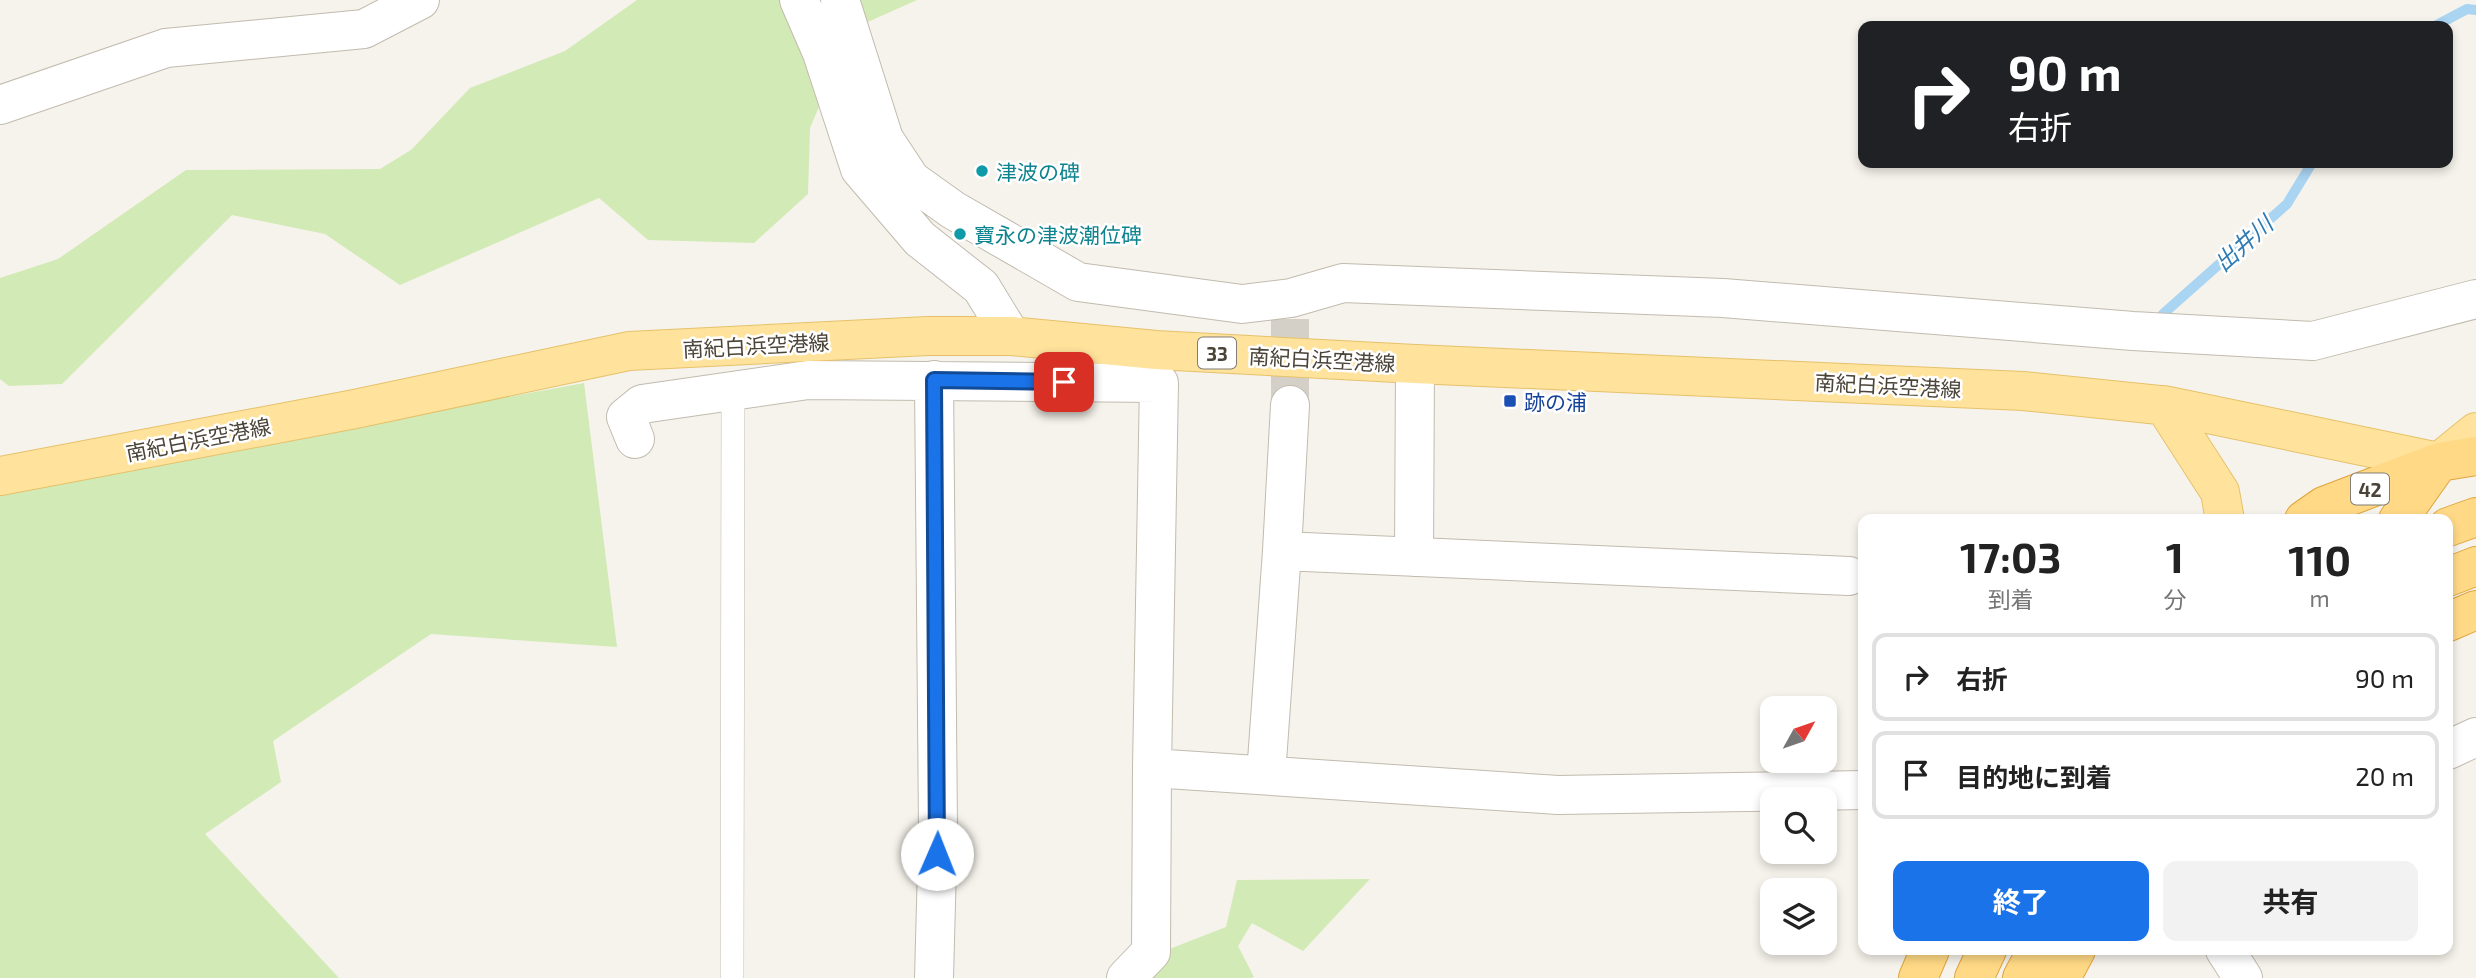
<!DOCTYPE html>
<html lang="ja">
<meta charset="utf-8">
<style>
body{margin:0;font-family:"Exo 2","Noto Sans JP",sans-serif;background:#f2f2f2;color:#222;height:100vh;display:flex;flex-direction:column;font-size:26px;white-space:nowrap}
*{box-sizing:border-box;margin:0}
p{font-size:23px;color:#767676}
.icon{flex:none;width:38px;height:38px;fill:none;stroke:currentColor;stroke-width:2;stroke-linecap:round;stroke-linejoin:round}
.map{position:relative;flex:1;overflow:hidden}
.panel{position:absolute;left:1858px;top:514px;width:595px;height:441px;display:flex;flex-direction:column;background:#fff;border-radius:14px;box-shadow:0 4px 10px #0003}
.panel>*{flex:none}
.guide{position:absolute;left:1858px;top:21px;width:595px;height:147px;border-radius:14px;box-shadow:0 4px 10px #0003;background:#202124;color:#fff;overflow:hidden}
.needle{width:46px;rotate:50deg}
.fabs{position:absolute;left:1760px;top:696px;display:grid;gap:14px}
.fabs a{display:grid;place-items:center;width:77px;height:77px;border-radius:14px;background:#fff;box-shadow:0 4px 10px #0003;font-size:35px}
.pin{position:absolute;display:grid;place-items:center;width:60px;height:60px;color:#fff;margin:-30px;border-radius:14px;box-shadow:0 4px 10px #0006}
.me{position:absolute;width:77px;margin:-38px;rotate:1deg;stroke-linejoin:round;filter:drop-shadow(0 0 5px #0008)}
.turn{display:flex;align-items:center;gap:24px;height:147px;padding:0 35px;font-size:32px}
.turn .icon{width:91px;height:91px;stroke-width:2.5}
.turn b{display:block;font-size:49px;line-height:60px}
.eta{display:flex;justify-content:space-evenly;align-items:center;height:119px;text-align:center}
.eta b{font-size:42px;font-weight:700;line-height:49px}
.button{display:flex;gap:14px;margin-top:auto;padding:14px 35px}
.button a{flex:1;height:80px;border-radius:14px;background:#1a73e8;color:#fff;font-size:28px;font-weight:700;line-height:80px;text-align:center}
.button a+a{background:#f2f2f2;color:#222}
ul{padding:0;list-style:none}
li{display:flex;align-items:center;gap:21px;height:88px;margin:0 14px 10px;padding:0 21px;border:4px solid #e0e0e0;border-radius:14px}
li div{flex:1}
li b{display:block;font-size:26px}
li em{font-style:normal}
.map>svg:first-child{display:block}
.green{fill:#d2eab5}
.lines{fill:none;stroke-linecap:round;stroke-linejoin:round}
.stream{stroke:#a9d4f2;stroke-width:10}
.minor-tunnel{stroke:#d4d0c8;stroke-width:38;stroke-dasharray:38 19;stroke-linecap:butt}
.service-casing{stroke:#c2bbae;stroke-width:24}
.minor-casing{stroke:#c2bbae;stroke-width:40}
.primary-casing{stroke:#e6c16a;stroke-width:40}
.trunk-casing{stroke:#e0a43c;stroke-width:40}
.service{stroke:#fff;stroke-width:23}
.minor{stroke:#fff;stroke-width:38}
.primary{stroke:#ffe39c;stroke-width:38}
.trunk{stroke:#ffd985;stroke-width:38}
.route-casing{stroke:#114b97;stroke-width:18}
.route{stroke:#1a73e8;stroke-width:12}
.culture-dot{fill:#0f9aa8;stroke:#fff;stroke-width:2.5}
.transit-dot{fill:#1a4fb4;stroke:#fff;stroke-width:2.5}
.labels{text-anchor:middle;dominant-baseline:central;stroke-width:5;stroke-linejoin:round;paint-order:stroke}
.shield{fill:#fff;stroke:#817c74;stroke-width:2}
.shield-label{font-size:19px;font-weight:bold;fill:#4b4439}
.culture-label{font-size:21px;fill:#0d838f;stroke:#fff;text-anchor:start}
.street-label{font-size:21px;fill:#4b4439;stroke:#fff}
.transit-label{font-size:21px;fill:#164399;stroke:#fff;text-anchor:start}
.water-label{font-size:23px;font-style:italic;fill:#2e7ab2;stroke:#fff}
</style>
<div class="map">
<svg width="2476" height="978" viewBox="0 0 2476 978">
<rect width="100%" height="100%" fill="#f6f3ec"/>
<path class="green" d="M 637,0 L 917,0 L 852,29 L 810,128 L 808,194 L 754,243 L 648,240 L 599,198 L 400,285 L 325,234 L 232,215 L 62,384 L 9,386 L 0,379 L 0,278 L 58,259 L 186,170 L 380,169 L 411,150 L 470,88 L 565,51 Z
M 584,383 L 617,647 L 431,634 L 273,741 L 281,782 L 205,834 L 339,978 L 0,978 L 0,490 Z
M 1370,879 L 1303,951 L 1252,923 L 1238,946 L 1254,977 L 1251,978 L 1147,978 L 1172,948 L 1226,927 L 1237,880 Z"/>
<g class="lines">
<path class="stream" d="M 2435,26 L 2467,9 L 2476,10
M 2163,314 L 2287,204 L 2312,163"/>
<path class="minor-tunnel" d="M 1290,405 L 1290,319"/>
<defs>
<path id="service" d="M 732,978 L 733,392"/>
<path id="minor" d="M 799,0 L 822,53 L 860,169 L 920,239 L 981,287 L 1011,336
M 840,0 L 884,139 L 911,180 L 953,210 L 1078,282 L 1242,304 L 1291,298 L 1343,283 L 1723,298 L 2133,331 L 2313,341 L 2476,299
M 0,105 L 166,48 L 364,29 L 420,0
M 934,380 L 938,829 L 934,978
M 635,439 L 626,417 L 642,404 L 808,380 L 1159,383 L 1152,768 L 1151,952 L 1126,978
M 1282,551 L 1849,576
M 1414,557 L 1415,364
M 2448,750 L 2476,737
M 1152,768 L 1558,795 L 1864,790
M 1266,775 L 1282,551 L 1290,405
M 2225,950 L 2243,978"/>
<path id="primary" d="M 2164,405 L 2220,492 L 2225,520
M 0,476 L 355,409 L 629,351 L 928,336 L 1011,336 L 1156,350 L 1415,364 L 2023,391 L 2169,406 L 2439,462 L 2476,432"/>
<path id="trunk" d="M 2304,520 L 2324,506 L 2439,462 L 2476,456
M 2398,520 L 2439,462
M 2448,527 L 2476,517
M 2448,577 L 2476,566
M 2448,622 L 2476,610
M 1918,978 L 1930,950
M 1974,978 L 1987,950
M 2022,978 L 2037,950
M 2061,978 L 2076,950"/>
</defs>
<use href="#service" class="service-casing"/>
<use href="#minor" class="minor-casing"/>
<use href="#primary" class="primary-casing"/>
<use href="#trunk" class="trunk-casing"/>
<use href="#service" class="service"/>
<use href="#minor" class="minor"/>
<use href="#primary" class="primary"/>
<use href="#trunk" class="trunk"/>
</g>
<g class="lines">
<defs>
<path id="route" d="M 937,854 L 934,380 L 1064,382"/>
</defs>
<use href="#route" class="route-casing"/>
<use href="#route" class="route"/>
</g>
<g class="culture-dot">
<circle cx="982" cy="171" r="7"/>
<circle cx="960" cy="234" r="7"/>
</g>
<rect class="transit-dot" x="1503" y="394" width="14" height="14" rx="3.5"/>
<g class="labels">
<g class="shield">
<rect x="1198" y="337.5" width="38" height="31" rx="5"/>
<rect x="2351" y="473.5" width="38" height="31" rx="5"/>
</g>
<g class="shield-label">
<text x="1217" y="353">33</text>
<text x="2370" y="489">42</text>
</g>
<g class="culture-label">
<text x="996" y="171">津波の碑</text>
<text x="974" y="234">寶永の津波潮位碑</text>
</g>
<g class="street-label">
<text transform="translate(756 345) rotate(-3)">南紀白浜空港線</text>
<text transform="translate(1322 359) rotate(3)">南紀白浜空港線</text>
<text transform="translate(1888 385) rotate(3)">南紀白浜空港線</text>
<text transform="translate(198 439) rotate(-11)">南紀白浜空港線</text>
</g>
<g class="transit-label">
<text x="1524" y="401">跡の浦</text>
</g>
<g class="water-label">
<text transform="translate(2243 243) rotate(-42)">出井川</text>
</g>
</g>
</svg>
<div class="fabs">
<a><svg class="needle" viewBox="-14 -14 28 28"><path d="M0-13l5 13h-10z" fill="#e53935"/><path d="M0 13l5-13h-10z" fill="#767676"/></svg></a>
<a><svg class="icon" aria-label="search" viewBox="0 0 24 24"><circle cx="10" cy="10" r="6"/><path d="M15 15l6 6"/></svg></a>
<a><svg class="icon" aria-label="layers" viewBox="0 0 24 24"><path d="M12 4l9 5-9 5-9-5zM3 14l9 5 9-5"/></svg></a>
</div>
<div class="pin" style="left:1064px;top:382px;background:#d93025"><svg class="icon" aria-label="arrive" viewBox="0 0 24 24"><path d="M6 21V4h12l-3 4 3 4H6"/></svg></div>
<svg class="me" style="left:937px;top:854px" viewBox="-20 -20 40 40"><circle r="19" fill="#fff"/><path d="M0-13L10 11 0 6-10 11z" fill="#1a73e8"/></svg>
<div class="guide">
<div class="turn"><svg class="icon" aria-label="right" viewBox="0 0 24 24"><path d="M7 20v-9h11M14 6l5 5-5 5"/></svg><div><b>90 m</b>右折</div></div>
</div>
<section class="panel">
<div class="eta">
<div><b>17:03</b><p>到着</p></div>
<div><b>1</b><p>分</p></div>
<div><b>110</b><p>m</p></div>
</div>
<ul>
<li><svg class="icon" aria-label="right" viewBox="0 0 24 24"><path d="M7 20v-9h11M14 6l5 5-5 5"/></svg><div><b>右折</b></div><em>90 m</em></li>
<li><svg class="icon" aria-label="arrive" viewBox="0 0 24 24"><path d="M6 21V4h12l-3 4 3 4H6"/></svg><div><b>目的地に到着</b></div><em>20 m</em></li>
</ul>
<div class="button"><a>終了</a><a>共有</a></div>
</section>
</div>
